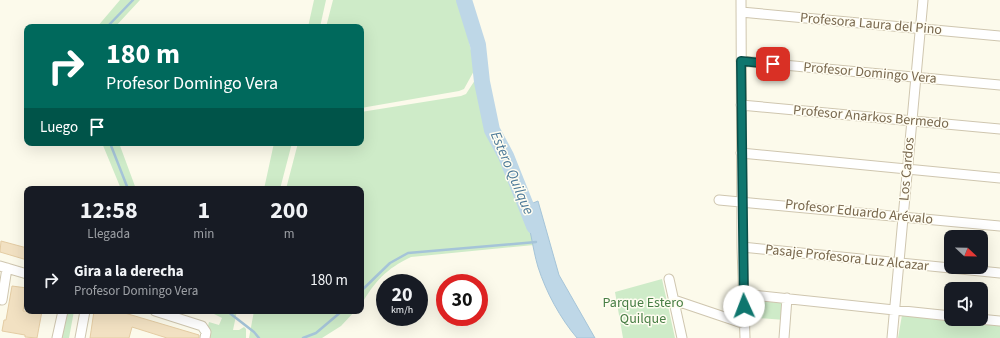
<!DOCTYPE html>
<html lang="es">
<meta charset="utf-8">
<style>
body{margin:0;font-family:"Source Sans 3",sans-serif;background:#20242c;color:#f1f3f6;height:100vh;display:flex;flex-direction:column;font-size:15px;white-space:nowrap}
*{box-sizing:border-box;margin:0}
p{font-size:13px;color:#9ea1a6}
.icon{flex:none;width:22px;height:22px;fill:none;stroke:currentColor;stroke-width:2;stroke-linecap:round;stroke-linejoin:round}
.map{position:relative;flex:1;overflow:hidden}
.panel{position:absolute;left:24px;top:186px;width:340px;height:128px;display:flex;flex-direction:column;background:#171b24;border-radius:8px;box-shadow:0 4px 16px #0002}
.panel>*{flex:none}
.guide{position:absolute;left:24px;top:24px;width:340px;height:122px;border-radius:8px;box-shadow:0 4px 16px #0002;background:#00695c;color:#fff;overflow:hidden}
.needle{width:26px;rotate:112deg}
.buttons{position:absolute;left:944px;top:230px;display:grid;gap:8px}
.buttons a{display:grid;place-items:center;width:44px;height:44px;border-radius:8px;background:#171b24;box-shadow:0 4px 16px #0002;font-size:20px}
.speed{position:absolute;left:376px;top:274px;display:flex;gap:8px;font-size:20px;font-weight:700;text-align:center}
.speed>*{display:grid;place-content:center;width:52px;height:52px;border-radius:50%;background:#171b24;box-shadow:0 4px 16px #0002;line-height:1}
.speed small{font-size:10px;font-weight:400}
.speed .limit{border:6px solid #d22;background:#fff;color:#111}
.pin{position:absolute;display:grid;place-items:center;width:34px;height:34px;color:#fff;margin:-17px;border-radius:8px;box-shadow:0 2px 6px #0006}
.me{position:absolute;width:44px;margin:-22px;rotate:358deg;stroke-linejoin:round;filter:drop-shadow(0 0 3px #0008)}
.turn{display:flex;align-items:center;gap:14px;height:84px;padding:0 16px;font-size:18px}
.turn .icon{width:52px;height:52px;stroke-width:2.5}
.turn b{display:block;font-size:28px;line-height:34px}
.then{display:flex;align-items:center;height:38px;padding:0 16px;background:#0003;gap:8px;font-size:15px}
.eta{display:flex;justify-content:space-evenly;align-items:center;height:68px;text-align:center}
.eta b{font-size:24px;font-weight:700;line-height:28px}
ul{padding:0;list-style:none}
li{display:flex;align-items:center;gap:12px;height:52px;padding:0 16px}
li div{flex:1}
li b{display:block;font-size:15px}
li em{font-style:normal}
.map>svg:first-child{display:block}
.green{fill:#ceebc8}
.water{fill:#bed7e7;stroke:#a5c4d8}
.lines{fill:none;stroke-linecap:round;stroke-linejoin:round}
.stream{stroke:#a5c4d8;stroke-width:2.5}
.river{stroke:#bed7e7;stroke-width:16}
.building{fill:#f2e1c2;stroke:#e4cca3}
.street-casing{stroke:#cfc6af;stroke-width:11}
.street{stroke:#fff;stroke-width:9}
.route-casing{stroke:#0a4d48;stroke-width:10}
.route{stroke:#0f766e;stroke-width:7}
.labels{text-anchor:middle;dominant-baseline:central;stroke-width:3;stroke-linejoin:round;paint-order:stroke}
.street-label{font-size:14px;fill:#78674d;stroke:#fffdf1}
.park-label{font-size:14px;fill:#487e45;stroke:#fffdf1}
.water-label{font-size:15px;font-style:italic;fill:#4d7a99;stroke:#fffdf1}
</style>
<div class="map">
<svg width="1000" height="338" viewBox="0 0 1000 338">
<rect width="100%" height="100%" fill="#fcfaeb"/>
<path class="green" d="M 120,0 L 140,0 L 115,27 L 97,27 Z
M 314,0 L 326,0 L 320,27 L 308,27 Z
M 333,0 L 460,0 L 475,69 L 464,89 L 459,91 L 361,108 L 361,27 L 326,27 Z
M 477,77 L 490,132 L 516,188 L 529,222 L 534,245 L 411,257 C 386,269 375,281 361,305 L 361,189 L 286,189 L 298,143 L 361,143 L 361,112 L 461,96 L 466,94 Z
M 102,143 L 119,143 L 136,189 L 121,189 Z
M 274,143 L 292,143 L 280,189 L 264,189 Z
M 662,279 L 675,338 L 623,338 L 615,292 Z
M 743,294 L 787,298 L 785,320 L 744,317 Z
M 67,311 L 74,311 L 69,338 L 62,338 Z
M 208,311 L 237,311 L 233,330 L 239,330 L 244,327 L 246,329 L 246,338 L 205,338 L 209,322 L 219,325 L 222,318 Z
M 254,311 L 355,311 L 341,326 L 322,338 L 249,338 Z
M 902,315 L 1000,326 L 1000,338 L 898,338 Z"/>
<path class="water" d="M 538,201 L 559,275 L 595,338 L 577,338 C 560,318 546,292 538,267 C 532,247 531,227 523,207 Z"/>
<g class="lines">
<path class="stream" d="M 107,27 L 133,0
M 110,143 L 128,189
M 361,291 L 390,263 L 408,253 L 536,242
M 227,311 L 254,332 L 259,338
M 303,338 L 316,333 L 342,311"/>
<path class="river" d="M 464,0 L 478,45 L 482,82 L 492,130 L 506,156 L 534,226"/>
</g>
<path class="building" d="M 1,241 L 27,248 L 27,260 L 0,252 Z
M 12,286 L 27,288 L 23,311 L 42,311 L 37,338 L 25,337 L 25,335 L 2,331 L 4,320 L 6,320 Z
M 94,311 L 118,311 L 199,335 L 199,338 L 167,338 L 132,327 L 129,338 L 90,338 Z"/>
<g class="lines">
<defs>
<path id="street" d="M 741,0 L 742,247 L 745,338
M 741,12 L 1000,36
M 741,61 L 1000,85
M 741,105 L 1000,129
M 741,153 L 1000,178
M 719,200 L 1000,226
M 742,247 L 1000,273
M 0,266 L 27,274
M 669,279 L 682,338
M 743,294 L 951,316
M 2,300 L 7,268
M 674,300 L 745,324
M 155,311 L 202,326 L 206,332 L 205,338
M 979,319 L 1000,321
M 57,338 L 63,311
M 80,338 L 85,311
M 784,338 L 787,298
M 892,338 L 923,0"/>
</defs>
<use href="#street" class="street-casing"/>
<use href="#street" class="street"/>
</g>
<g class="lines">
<defs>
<path id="route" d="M 744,306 L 741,61 L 773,64"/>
</defs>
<use href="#route" class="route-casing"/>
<use href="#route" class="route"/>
</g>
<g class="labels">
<g class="street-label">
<text transform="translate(871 24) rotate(5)">Profesora Laura del Pino</text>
<text transform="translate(870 73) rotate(5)">Profesor Domingo Vera</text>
<text transform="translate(871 117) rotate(5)">Profesor Anarkos Bermedo</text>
<text transform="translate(907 169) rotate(-85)">Los Cardos</text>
<text transform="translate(859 212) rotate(6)">Profesor Eduardo Arévalo</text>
<text transform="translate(847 258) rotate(6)">Pasaje Profesora Luz Alcazar</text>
</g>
<g class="park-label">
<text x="643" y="303">Parque Estero<tspan x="643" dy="16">Quilque</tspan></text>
</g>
<g class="water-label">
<text transform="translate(512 173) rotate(67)">Estero Quilque</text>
</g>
</g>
</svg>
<div class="buttons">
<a><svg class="needle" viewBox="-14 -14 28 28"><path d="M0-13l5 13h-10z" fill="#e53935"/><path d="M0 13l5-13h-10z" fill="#9ea1a6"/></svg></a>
<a><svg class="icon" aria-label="sound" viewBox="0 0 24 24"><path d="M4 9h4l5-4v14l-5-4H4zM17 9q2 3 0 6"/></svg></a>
</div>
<div class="speed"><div>20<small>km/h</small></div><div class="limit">30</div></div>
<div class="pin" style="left:773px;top:64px;background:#d93025"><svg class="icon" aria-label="arrive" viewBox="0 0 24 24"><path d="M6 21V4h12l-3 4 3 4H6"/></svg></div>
<svg class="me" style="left:744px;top:306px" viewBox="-20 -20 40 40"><circle r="19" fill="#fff"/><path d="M0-13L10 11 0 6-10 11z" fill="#0f766e"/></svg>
<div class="guide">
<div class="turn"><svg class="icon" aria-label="right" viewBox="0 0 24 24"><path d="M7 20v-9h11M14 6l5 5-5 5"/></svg><div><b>180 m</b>Profesor Domingo Vera</div></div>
<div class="then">Luego<svg class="icon" aria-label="arrive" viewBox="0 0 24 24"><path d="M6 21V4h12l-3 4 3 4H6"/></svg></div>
</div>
<section class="panel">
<div class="eta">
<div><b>12:58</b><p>Llegada</p></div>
<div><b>1</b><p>min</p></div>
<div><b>200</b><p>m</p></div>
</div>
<ul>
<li><svg class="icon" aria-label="right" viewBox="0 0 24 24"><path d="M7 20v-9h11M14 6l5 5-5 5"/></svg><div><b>Gira a la derecha</b><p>Profesor Domingo Vera</p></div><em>180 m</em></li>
</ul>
</section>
</div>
